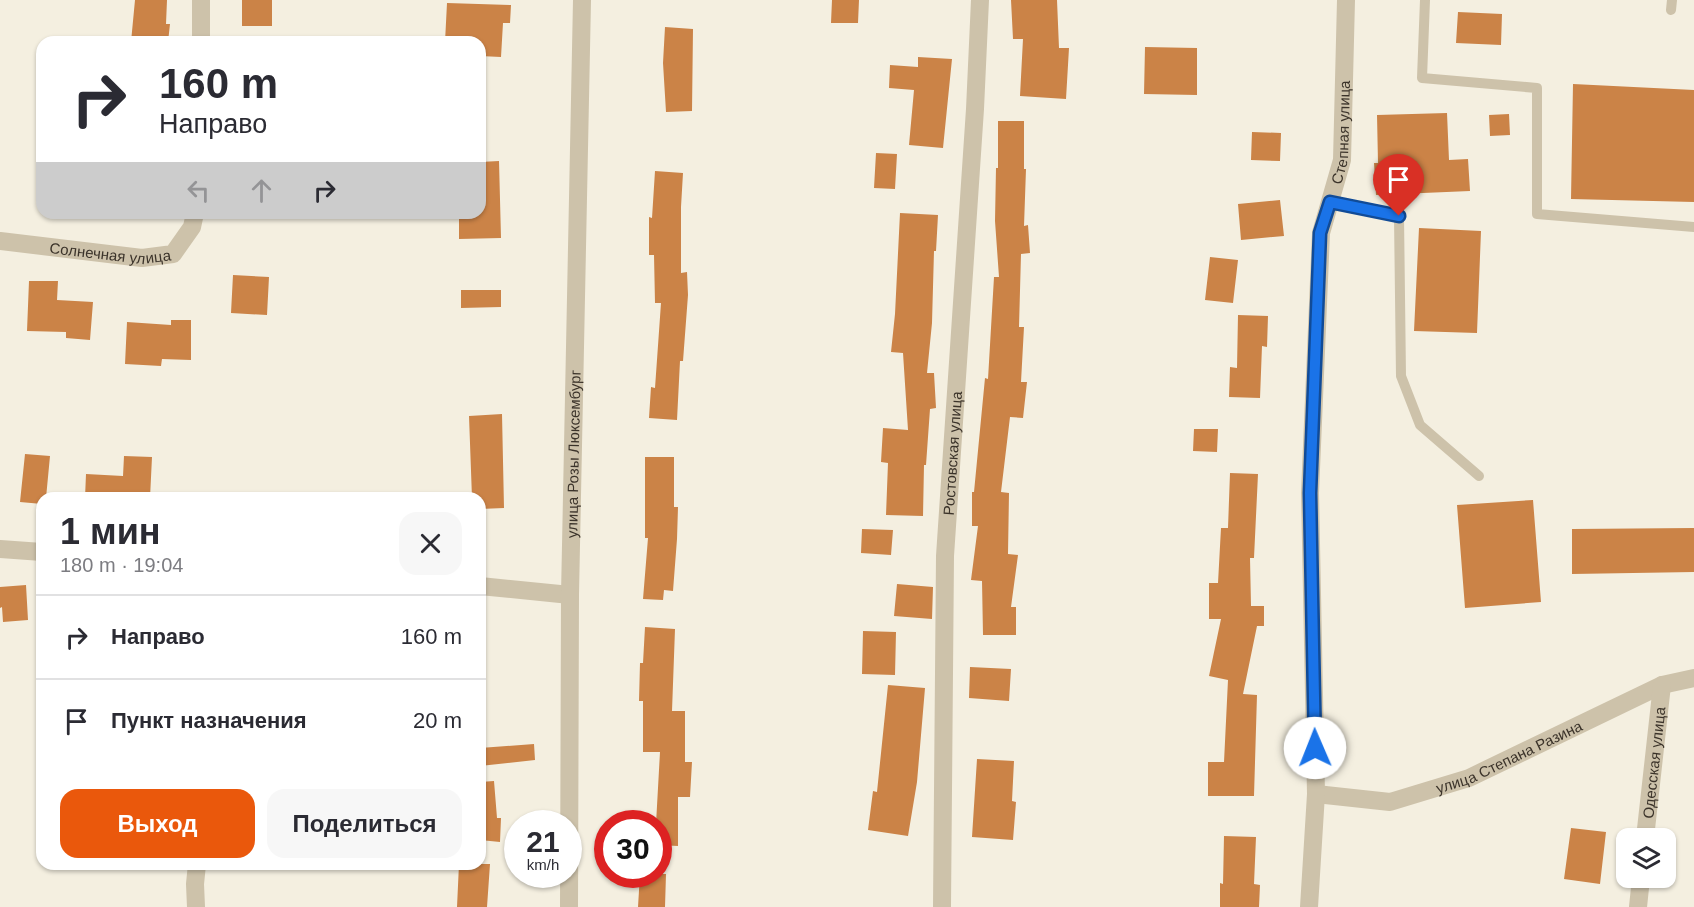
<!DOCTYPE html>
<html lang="ru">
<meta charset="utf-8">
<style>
body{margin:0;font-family:Helvetica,sans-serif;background:#f7f7f7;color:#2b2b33;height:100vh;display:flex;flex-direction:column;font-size:22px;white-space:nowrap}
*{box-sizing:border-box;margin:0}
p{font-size:20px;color:#7c7c81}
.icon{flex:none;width:33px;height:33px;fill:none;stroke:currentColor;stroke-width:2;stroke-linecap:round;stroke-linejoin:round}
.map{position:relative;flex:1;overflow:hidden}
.drawer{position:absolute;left:36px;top:492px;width:450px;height:378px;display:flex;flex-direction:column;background:#fff;border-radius:18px;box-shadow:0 2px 4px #0004}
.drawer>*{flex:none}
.banner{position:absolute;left:36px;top:36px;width:450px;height:183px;border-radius:18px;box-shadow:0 2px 4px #0004;background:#fff;color:#2b2b33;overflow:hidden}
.fabs{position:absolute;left:1616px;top:828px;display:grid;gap:12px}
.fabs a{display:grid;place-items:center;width:60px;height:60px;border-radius:12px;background:#fff;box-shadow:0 2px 4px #0004;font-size:30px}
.speed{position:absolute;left:504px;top:810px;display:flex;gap:12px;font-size:30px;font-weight:700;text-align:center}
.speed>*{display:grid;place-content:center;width:78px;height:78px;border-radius:50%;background:#fff;box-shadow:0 2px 4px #0004;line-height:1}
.speed small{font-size:15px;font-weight:400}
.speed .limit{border:9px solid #d22;background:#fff;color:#111}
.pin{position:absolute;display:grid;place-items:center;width:51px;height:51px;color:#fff;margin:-62px -26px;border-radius:50% 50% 50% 0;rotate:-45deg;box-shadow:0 0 6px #0007}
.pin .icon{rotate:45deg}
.me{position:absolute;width:66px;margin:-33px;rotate:359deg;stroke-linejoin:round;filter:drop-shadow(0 0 4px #0008)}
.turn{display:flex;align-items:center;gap:21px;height:126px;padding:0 24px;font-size:27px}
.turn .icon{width:78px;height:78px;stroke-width:2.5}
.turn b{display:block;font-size:42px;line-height:51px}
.lanes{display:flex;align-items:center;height:57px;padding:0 24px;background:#0003;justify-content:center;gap:30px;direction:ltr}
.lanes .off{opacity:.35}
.round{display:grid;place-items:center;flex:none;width:63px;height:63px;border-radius:18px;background:#f7f7f7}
.headline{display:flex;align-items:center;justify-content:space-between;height:102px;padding:0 24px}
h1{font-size:36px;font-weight:600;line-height:45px}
.primary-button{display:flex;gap:12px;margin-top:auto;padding:12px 24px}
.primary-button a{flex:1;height:69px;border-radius:18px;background:#ea580c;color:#fff;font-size:24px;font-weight:600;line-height:69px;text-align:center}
.primary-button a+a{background:#f7f7f7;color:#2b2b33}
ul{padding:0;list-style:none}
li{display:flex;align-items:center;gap:18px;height:84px;padding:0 24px;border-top:2px solid #e1e1e2}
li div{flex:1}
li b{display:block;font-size:22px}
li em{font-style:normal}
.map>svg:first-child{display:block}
.building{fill:#cb8347}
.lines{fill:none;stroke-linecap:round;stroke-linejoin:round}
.lane{stroke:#cdc2aa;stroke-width:10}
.street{stroke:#cdc2aa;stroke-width:18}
.route-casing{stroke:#114b97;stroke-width:15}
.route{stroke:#1a73e8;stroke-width:10}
.labels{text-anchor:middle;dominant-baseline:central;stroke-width:4.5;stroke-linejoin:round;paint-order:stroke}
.street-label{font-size:15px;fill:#3b332a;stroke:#fbf8ed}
</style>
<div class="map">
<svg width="1694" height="907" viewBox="0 0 1694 907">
<rect width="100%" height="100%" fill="#f4efe0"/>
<path class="building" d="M 135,0 L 167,0 L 166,24 L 170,24 L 168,42 L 131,42 Z
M 242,0 L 272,0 L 272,26 L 242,26 Z
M 832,0 L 859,0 L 858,23 L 831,23 Z
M 1011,0 L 1057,0 L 1059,48 L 1069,48 L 1066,99 L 1020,96 L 1023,39 L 1013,39 Z
M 447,3 L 511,5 L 510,23 L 503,23 L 501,57 L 480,56 L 480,42 L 445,42 Z
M 1458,12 L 1502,14 L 1501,45 L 1456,43 Z
M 665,27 L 693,29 L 692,111 L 666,112 L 663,63 Z
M 1145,47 L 1197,48 L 1197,95 L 1144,94 Z
M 918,57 L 952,59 L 943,148 L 909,145 L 914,90 L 889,88 L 890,65 L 918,67 Z
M 1573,84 L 1694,90 L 1694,202 L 1571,199 Z
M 1447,113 L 1449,160 L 1468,159 L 1470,191 L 1376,195 L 1374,163 L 1378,163 L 1377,115 Z
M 1509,114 L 1510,135 L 1490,136 L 1489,115 Z
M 998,121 L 1024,121 L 1024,169 L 1026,169 L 1024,226 L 1028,225 L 1030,253 L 1021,254 L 1019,327 L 1024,327 L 1021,382 L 1027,382 L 1023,418 L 1010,417 L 1001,492 L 1009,493 L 1008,554 L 1018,555 L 1011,607 L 1016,607 L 1016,635 L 983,635 L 982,581 L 971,580 L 978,526 L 972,526 L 972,492 L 974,492 L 985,378 L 988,379 L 994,277 L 999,277 L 995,221 L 996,168 L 998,168 Z
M 1252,132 L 1281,133 L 1280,161 L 1251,160 Z
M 876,153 L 897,154 L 895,189 L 874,188 Z
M 499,161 L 501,238 L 459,239 L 459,213 L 480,213 L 480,162 Z
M 655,171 L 683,173 L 681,207 L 681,273 L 687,272 L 688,295 L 683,361 L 680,361 L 677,420 L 649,418 L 651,387 L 655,388 L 661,303 L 655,303 L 654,255 L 649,255 L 649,217 L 652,218 Z
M 1280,200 L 1284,236 L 1241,240 L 1238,204 Z
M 900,213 L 938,215 L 936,251 L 934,251 L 932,323 L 927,373 L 934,373 L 936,408 L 930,409 L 926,465 L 924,465 L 923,516 L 886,515 L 888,463 L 881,462 L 883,428 L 908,430 L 903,353 L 891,352 L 895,314 Z
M 1419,228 L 1481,231 L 1477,333 L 1414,331 Z
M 1210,257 L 1238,260 L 1233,303 L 1205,300 Z
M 233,275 L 269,277 L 267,315 L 231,313 Z
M 29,281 L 58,281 L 57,300 L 93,302 L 90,340 L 66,338 L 66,332 L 27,331 Z
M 461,290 L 501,290 L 501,307 L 461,308 Z
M 1238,315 L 1268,316 L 1267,347 L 1262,346 L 1260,398 L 1229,397 L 1230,367 L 1237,368 Z
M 171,320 L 191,320 L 191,360 L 162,359 L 161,366 L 125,364 L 127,322 L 171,325 Z
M 502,414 L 504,508 L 480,509 L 480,498 L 472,498 L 469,416 Z
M 1194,429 L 1218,429 L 1217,452 L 1193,451 Z
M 25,454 L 50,456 L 46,498 L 42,498 L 42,504 L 20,502 Z
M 124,456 L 152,457 L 150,498 L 110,496 L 110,498 L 85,498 L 86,474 L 123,476 Z
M 645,457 L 674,457 L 674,507 L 678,507 L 677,539 L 673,591 L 664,590 L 663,600 L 643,599 L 648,538 L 645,538 Z
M 1230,473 L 1258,474 L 1254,558 L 1250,558 L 1251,606 L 1264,606 L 1264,626 L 1257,626 L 1243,694 L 1257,695 L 1254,796 L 1208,796 L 1208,762 L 1224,762 L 1228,680 L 1209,676 L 1221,619 L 1209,619 L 1209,583 L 1218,583 L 1221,528 L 1228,528 Z
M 1533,500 L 1541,602 L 1465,608 L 1457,505 Z
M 1694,528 L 1694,572 L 1572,574 L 1572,529 Z
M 862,529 L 893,530 L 891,555 L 861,553 Z
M 897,584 L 933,587 L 932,619 L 894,616 Z
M 26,585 L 28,620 L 3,622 L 2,607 L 0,608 L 0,587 Z
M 645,627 L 675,629 L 672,711 L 685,711 L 685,762 L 692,762 L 690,797 L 678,797 L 678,846 L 658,845 L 658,824 L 656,824 L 660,752 L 643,752 L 643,701 L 639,701 L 640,663 L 643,663 Z
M 863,631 L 896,632 L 895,675 L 862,674 Z
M 970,667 L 1011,669 L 1009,701 L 969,698 Z
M 888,685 L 925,688 L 917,782 L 908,836 L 868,830 L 873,791 L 877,792 Z
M 534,744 L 535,760 L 480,766 L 480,748 Z
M 977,759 L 1014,761 L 1012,801 L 1016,802 L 1013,840 L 972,837 Z
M 494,781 L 497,818 L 501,818 L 500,842 L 480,840 L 480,782 Z
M 1571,828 L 1606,832 L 1600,884 L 1564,879 Z
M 1224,836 L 1256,837 L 1254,884 L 1260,885 L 1259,907 L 1220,907 L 1220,883 L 1223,884 Z
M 459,864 L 490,864 L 487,907 L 457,907 Z
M 640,874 L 666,874 L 665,907 L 638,907 Z"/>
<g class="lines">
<path class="lane" d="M 1425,0 L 1422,78 L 1537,88 L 1537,214 L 1694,227
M 1671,10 L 1672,0
M 1330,202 L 1399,216 L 1401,376 L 1420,425 L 1479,476"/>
<g class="street">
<path d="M 201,42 L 201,0"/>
<path id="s1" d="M 0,241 L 142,258 L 173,254 L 192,227 L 195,213"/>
<path d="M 0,549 L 42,552"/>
<path d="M 480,586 L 570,595"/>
<path id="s2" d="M 1316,794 L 1390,802 L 1469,778 L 1662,685 L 1694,678"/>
<path id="s3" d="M 1645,838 L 1662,685"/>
<path d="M 196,907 L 195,884 L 197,864"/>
<path id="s4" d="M 569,907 L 570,595 L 582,0"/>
<path id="s5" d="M 942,907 L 945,556 L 975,109 L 980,0"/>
<path id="s6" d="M 1309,907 L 1316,794 L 1310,493 L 1321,233 L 1342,160 L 1346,0"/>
<path d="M 1638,907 L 1641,878"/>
</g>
</g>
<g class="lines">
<defs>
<path id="route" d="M 1315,748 L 1310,493 L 1320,233 L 1330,202 L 1399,216"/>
</defs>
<use href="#route" class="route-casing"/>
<use href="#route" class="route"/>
</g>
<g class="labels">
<g class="street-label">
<text stroke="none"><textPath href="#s6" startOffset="778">Степная улица</textPath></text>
<text stroke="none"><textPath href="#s1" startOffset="111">Солнечная улица</textPath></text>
<text stroke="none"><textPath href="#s4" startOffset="453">улица Розы Люксембург</textPath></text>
<text stroke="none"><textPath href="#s5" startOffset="454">Ростовская улица</textPath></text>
<text stroke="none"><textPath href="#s2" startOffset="202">улица Степана Разина</textPath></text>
<text stroke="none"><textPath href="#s3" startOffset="76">Одесская улица</textPath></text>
</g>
</g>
</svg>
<div class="fabs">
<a><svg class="icon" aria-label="layers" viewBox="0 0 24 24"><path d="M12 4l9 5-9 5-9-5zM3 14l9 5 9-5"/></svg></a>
</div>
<div class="speed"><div>21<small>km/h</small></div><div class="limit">30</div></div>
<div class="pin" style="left:1399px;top:216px;background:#d93025"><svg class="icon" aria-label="arrive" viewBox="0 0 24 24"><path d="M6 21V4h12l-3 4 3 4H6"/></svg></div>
<svg class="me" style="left:1315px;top:748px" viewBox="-20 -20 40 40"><circle r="19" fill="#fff"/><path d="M0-13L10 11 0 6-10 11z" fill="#1a73e8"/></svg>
<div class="banner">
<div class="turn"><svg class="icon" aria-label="right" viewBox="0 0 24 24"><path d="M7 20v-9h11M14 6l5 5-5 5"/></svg><div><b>160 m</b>Направо</div></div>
<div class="lanes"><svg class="icon off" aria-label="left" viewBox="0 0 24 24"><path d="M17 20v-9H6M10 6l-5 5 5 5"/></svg><svg class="icon off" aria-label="ahead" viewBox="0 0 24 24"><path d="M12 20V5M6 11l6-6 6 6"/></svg><svg class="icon" aria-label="right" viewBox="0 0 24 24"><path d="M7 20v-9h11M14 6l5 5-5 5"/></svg></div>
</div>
<section class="drawer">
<div class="headline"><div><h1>1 мин</h1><p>180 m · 19:04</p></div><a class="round"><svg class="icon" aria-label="close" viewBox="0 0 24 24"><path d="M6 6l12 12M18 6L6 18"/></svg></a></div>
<ul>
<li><svg class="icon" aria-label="right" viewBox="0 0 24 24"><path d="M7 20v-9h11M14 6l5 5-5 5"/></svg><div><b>Направо</b></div><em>160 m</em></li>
<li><svg class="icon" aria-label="arrive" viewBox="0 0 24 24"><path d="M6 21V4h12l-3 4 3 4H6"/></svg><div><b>Пункт назначения</b></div><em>20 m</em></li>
</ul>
<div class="primary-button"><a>Выход</a><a>Поделиться</a></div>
</section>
</div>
